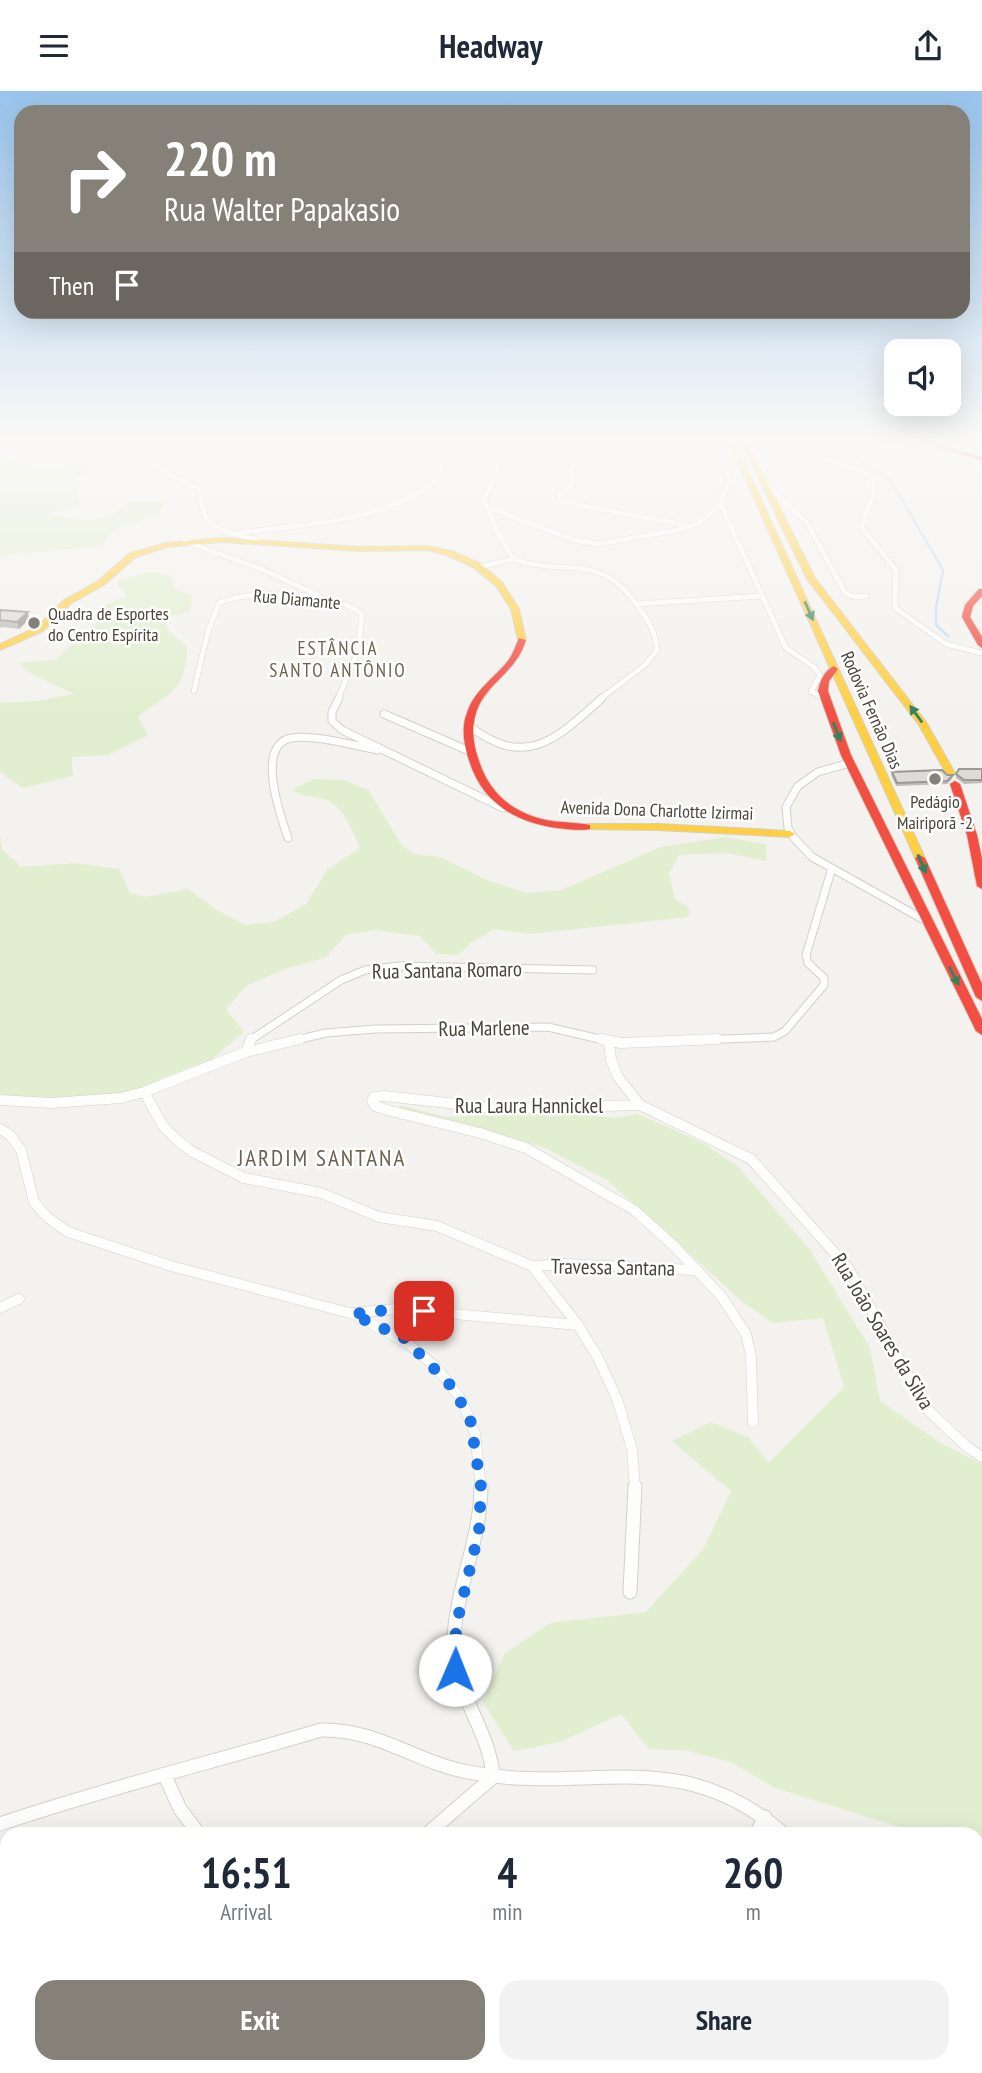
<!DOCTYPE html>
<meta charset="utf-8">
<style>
body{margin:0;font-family:"PT Sans Narrow",sans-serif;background:#f2f2f3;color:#1f2937;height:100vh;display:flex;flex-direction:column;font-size:26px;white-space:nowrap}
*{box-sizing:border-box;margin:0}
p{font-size:23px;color:#747a83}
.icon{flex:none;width:38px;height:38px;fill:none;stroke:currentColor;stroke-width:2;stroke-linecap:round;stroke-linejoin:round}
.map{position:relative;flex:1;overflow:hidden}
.sheet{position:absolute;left:0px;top:1736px;width:984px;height:247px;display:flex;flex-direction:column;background:#fff;border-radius:21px 21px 0 0;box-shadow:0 7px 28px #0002}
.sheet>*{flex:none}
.banner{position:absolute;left:14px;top:14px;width:956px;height:214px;border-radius:21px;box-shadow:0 7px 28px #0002;background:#868178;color:#fff;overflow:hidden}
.controls{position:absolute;left:884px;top:248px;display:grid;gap:14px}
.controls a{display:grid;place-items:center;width:77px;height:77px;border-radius:14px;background:#fff;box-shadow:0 7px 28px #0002;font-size:35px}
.pin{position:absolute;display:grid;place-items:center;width:60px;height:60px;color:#fff;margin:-30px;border-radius:14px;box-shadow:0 4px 10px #0006}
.me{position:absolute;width:77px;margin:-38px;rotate:1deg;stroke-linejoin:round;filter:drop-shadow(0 0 5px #0008)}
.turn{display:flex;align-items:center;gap:24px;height:147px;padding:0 35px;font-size:32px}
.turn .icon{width:91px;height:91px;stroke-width:2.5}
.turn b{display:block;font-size:49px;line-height:60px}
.then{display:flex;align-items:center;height:66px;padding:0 35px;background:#0003;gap:14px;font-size:26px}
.eta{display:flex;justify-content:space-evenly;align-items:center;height:119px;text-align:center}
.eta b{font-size:42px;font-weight:700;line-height:49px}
.button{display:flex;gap:14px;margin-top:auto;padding:14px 35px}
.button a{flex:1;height:80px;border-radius:21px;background:#868178;color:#fff;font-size:28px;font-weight:700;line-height:80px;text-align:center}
.button a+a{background:#f2f2f3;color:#1f2937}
header{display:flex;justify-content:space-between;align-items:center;height:91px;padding:0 35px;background:#fff;font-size:32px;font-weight:700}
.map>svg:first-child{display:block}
.green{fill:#e1eecf}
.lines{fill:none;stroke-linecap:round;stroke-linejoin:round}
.stream{stroke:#c0ddf1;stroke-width:2.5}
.street-far3-casing{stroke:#d2d0cb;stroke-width:6}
.street-far2-casing{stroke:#d2d0cb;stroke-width:9}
.street-far1-casing{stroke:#d2d0cb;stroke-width:11}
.street-casing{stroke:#d2d0cb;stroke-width:15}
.slow-casing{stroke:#d3cfc5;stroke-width:2}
.jam-casing{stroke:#d3cfc5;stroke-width:2}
.street-far3{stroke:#fdfdfc;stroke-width:5}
.street-far2{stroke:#fdfdfc;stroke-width:7}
.street-far1{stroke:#fdfdfc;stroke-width:10}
.street{stroke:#fdfdfc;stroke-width:13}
.slow{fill:#ffcf43;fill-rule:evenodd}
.jam{fill:#f24e42;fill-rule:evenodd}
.wall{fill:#bfbcb8}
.shaded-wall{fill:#9b9996}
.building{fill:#dedbd6;stroke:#9b9996;stroke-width:2}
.oneway{fill:#36825f}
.route{stroke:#1a73e8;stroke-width:12;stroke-dasharray:0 21.6}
.poi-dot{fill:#868178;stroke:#fff;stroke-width:2.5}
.labels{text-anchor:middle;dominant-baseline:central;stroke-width:5;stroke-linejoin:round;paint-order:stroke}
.far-street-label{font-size:18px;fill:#4b4439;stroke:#fff}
.far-poi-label{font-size:18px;fill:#4b4439;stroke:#fff;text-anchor:start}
.far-neighbourhood-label{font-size:19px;letter-spacing:2px;fill:#6e6250;stroke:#fff}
.street-label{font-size:21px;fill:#4b4439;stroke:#fff}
.neighbourhood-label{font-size:23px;letter-spacing:2px;fill:#6e6250;stroke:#fff}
</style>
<header><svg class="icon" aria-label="menu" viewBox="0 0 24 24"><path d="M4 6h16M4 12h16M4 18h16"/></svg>Headway<svg class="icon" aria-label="share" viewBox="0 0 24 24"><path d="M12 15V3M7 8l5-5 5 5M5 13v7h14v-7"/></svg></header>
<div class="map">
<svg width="982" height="1982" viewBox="0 0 982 1982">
<rect width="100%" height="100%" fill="#f4f2ee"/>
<path class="green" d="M 0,362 L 33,378 L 103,374 L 74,387 L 80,415 L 46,423 C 79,428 105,436 130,410 L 165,410 L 159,423 L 114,439 L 103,455 L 0,464 Z
M 148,481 L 171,484 L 175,498 L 192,505 L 190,520 L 163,528 L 169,540 L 187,556 C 185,603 171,599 138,626 L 148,644 L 108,664 L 72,666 L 73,685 L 23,697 L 0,681 L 0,612 L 37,610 L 74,603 L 30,582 L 18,572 L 55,569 L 97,531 L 103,515 L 127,505 L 116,491 Z
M 314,688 L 345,689 L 369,700 L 401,753 L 413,763 L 440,766 L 487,789 L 527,802 L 561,799 L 661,756 L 725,746 L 766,753 L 766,770 L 727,762 L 679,764 L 669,782 L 675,808 L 689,817 L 689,826 L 530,843 L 494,838 L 471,852 L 458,864 L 436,863 L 420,845 L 374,839 L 346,844 L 326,866 L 285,878 L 246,895 L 226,918 L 244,941 L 211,969 L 162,987 L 139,1000 L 55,1010 L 0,1005 L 0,745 L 2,758 L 21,776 L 75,772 L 119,778 L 130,802 L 146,806 L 188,798 L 217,819 L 245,834 L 274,831 L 306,813 L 327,779 L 360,757 C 352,740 344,714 324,708 C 312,705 303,706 292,699 Z
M 402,1015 L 447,1026 L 557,1021 L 615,1027 L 638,1023 L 697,1049 L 737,1074 L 810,1159 L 870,1257 L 880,1310 L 939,1351 L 982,1373 L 982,1754 L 977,1753 L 976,1743 L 913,1740 L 775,1697 L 733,1672 L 689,1660 L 649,1658 L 621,1623 L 560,1651 L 514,1660 L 483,1611 L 504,1563 L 550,1532 L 646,1521 L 704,1457 L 731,1400 L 672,1350 L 711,1331 L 749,1347 L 769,1372 L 844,1296 L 823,1227 L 773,1232 L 744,1212 L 607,1089 L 543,1056 L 395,1017 Z"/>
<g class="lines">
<path class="stream" d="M 845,347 L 858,368 L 891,390 L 943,479 L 936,517 L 936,534 L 948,545"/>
<defs>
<path id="street-far3" d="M 134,347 L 151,372 L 200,399 C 202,442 221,438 257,449
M 337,347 L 394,361 L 417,347
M 712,347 L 731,390 L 721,407 L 721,414 L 786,557 L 814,576 L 820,584 L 811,601 L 824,606
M 807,347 L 824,368 L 863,380 L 874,388 L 874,401 L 861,436 L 896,479 L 895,517 L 946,553 L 982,562
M 606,350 L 571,376 L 572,393 L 560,403 L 559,408 L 567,412 L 686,434
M 766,393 L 808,433 L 845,502 L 854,506 L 867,505
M 487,416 L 574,449 L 598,453 L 683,438 L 698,432 L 721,414
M 231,443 C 291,434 362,434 416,403 C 422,400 429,396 434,391 C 441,385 441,370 445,361 C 454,343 485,352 499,358 L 496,381 L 484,408 L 497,440 L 513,468
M 184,450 L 261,478 L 318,504
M 513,468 C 568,487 598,459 638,515 C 647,528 657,543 657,559 L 645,574 L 600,608
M 479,476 L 513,468
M 636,513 L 761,505
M 194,600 L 208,540 L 219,512 C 249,498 338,499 362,524 L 358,560 L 338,608"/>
<path id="street-far2" d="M 339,607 L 332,621 L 332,630 L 342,639 L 503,717
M 384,623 L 469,660
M 468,634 C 525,679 556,649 602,607
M 850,672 L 818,681 L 798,695 L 786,716 L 788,737 L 794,747 L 812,766 L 926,830
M 288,747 C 281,726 258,663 285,649 C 303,640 357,655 377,659
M 249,950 L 341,889 L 365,879 L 399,875 L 593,879
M 292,950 L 326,942 L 375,938 L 548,936 L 608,950
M 672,950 L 774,946 L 785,940 L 824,894 L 824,887 L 808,872 L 806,864 L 832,777"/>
<path id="street-far1" d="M 601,948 L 621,952 L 717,948
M 609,951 L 611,969 L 618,986 L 640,1014 L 751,1068 L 848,1177 L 928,1319 L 966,1355 L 982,1366
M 246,961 L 251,948
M 144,1001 L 163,1035 L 177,1049 L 191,1060 L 244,1087 L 321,1102 L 379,1126 L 437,1135 L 532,1175 L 578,1234 L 597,1265 L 617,1308 L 632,1358 L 635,1397
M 0,1009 L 51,1012 L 121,1007 L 144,1001 L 246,961 L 300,948
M 640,1014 L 502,1018 L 385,1005 L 374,1006 L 372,1010 L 375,1015 L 387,1019 L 480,1042 L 526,1057 L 634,1119 L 673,1154 L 721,1205 L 746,1243 L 751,1265 L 753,1331
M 0,1038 L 10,1044 L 21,1059 L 34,1111 L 47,1126 L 68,1141 L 171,1175 L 353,1223 L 406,1251 L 437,1277 L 461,1308 L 475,1342 L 481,1397
M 532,1175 L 566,1173 L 694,1179
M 0,1217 L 19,1208
M 353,1222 L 396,1218 L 578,1234"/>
<path id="street" d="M 481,1395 C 481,1452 452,1505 454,1559 C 456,1605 490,1640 493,1686
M 630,1501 L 635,1395
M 165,1685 L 180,1718 L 199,1743
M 0,1733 C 106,1697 214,1671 321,1639 C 378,1638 415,1671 468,1681 C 588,1705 677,1650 784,1743
M 427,1743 L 493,1686
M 756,1743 L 765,1726
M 866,1976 L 868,1982
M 107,1982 L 115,1976"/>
<path id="slow" d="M 727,347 L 733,347 L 925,767 L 924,769 L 916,769 L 915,767 Z
M 739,347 L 745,347 L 815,487 L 926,631 L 955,682 L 953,684 L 947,684 L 919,634 L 807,488 Z
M 221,447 L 361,456 L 428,455 L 452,460 L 479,472 L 502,491 L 519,518 L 526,549 L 522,552 L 518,549 L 511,518 L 496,495 L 473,476 L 446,464 L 428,459 L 361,460 L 221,451 L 167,456 L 136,466 L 104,494 L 70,513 L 43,540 L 0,559 L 0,553 L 37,536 L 64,509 L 98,490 L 130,462 L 166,452 Z
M 586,733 L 658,733 L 790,740 L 795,743 L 790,746 L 658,739 L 582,738 L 581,736 Z"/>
<path id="jam" d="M 908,347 L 918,347 L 982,366 L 982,370 Z
M 979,498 L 982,498 L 982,505 L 973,515 L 970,526 L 982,546 L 982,557 L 978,554 L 962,526 L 965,514 Z
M 519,547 L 526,549 C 517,579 492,589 479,614 C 471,631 472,650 478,667 C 488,701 512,722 546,729 C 561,732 575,731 590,734 L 590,738 C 579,740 568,738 557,737 C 515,731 482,712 469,669 C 464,654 461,637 467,622 C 474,600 493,588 507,571 C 513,564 515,556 519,547 Z
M 834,575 L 838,578 L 829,590 L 828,600 L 851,664 L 982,928 L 982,944 L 976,940 L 841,664 L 818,600 C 820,590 825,579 834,575 Z
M 955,690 L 960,693 L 977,744 L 982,768 L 982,798 L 977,795 L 967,744 L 950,693 Z
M 920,764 L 925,767 L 982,893 L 982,910 L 976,906 L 915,767 Z"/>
</defs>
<use href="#street-far3" class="street-far3-casing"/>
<use href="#street-far2" class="street-far2-casing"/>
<use href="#street-far1" class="street-far1-casing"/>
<use href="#street" class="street-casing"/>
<use href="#slow" class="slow-casing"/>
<use href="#jam" class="jam-casing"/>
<use href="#street-far3" class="street-far3"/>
<use href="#street-far2" class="street-far2"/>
<use href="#street-far1" class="street-far1"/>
<use href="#street" class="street"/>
<use href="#slow" class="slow"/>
<use href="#jam" class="jam"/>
</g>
<path class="wall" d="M 0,519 L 29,528 L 19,538 L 2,536 L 0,537 Z
M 982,678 L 982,692 L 964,693 L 956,687 L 956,683 Z
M 892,681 L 947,684 L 953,684 L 952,688 L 947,693 L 896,695 L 891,684 Z"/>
<path class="shaded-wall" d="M 28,521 L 29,528 L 19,538 L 17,531 Z"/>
<path class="building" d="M 0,519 L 28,521 L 17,531 L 0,529 Z
M 959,678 L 982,678 L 982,689 L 964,689 L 956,683 Z
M 942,679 L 947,684 L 953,684 L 947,690 L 897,692 L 892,681 Z"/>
<defs><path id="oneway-solid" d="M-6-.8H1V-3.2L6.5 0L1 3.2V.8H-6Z" transform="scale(1.75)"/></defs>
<g class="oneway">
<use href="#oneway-solid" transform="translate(809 520) rotate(66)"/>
<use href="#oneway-solid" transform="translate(916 623) rotate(-126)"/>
<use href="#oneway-solid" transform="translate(837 641) rotate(68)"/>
<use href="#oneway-solid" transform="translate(922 773) rotate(66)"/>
<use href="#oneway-solid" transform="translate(954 885) rotate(63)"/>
</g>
<linearGradient id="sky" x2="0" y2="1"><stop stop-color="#98c4ec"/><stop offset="0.56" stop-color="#faf9f7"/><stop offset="1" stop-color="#faf9f7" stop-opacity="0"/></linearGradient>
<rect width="982" height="624" fill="url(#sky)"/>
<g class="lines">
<path class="route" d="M 424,1220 L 396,1218 L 352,1223 L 404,1247 L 452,1296 L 470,1327 L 481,1396 L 479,1440 L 456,1535 L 455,1579"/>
</g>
<g class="poi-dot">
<circle cx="34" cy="532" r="7"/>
<circle cx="935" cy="688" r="7"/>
</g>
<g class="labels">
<g class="far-street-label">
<text transform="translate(297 508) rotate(5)">Rua Diamante</text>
<text transform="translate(872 619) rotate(66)">Rodovia Fernão Dias</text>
<text transform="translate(657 719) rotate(2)">Avenida Dona Charlotte Izirmai</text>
</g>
<g class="far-poi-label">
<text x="48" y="522">Quadra de Esportes<tspan x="48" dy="21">do Centro Espírita</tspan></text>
<text x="935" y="710" text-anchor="middle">Pedágio<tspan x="935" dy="21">Mairiporã -2</tspan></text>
</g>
<g class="far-neighbourhood-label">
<text x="338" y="557">ESTÂNCIA<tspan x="338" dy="22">SANTO ANTÔNIO</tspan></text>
</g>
<g class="street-label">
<text transform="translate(447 879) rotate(-1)">Rua Santana Romaro</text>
<text transform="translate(484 937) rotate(-1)">Rua Marlene</text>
<text x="529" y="1014">Rua Laura Hannickel</text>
<text transform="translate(613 1176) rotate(1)">Travessa Santana</text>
<text transform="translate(883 1240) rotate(59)">Rua João Soares da Silva</text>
</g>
<g class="neighbourhood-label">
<text x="322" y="1066">JARDIM SANTANA</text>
</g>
</g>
</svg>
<div class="controls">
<a><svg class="icon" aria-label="sound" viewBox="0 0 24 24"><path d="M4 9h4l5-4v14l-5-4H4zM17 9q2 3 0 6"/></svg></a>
</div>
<div class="pin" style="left:424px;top:1220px;background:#d93025"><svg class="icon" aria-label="arrive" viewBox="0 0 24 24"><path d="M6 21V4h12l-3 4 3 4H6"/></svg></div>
<svg class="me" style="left:455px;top:1579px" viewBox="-20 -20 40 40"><circle r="19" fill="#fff"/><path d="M0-13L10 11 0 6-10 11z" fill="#1a73e8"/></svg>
<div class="banner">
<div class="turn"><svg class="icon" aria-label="right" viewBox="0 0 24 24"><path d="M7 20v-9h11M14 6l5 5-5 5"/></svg><div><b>220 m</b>Rua Walter Papakasio</div></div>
<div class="then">Then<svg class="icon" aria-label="arrive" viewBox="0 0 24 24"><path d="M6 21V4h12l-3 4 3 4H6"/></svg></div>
</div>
<section class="sheet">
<div class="eta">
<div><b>16:51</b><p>Arrival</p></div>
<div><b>4</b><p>min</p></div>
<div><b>260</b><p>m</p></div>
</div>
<div class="button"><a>Exit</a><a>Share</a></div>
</section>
</div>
